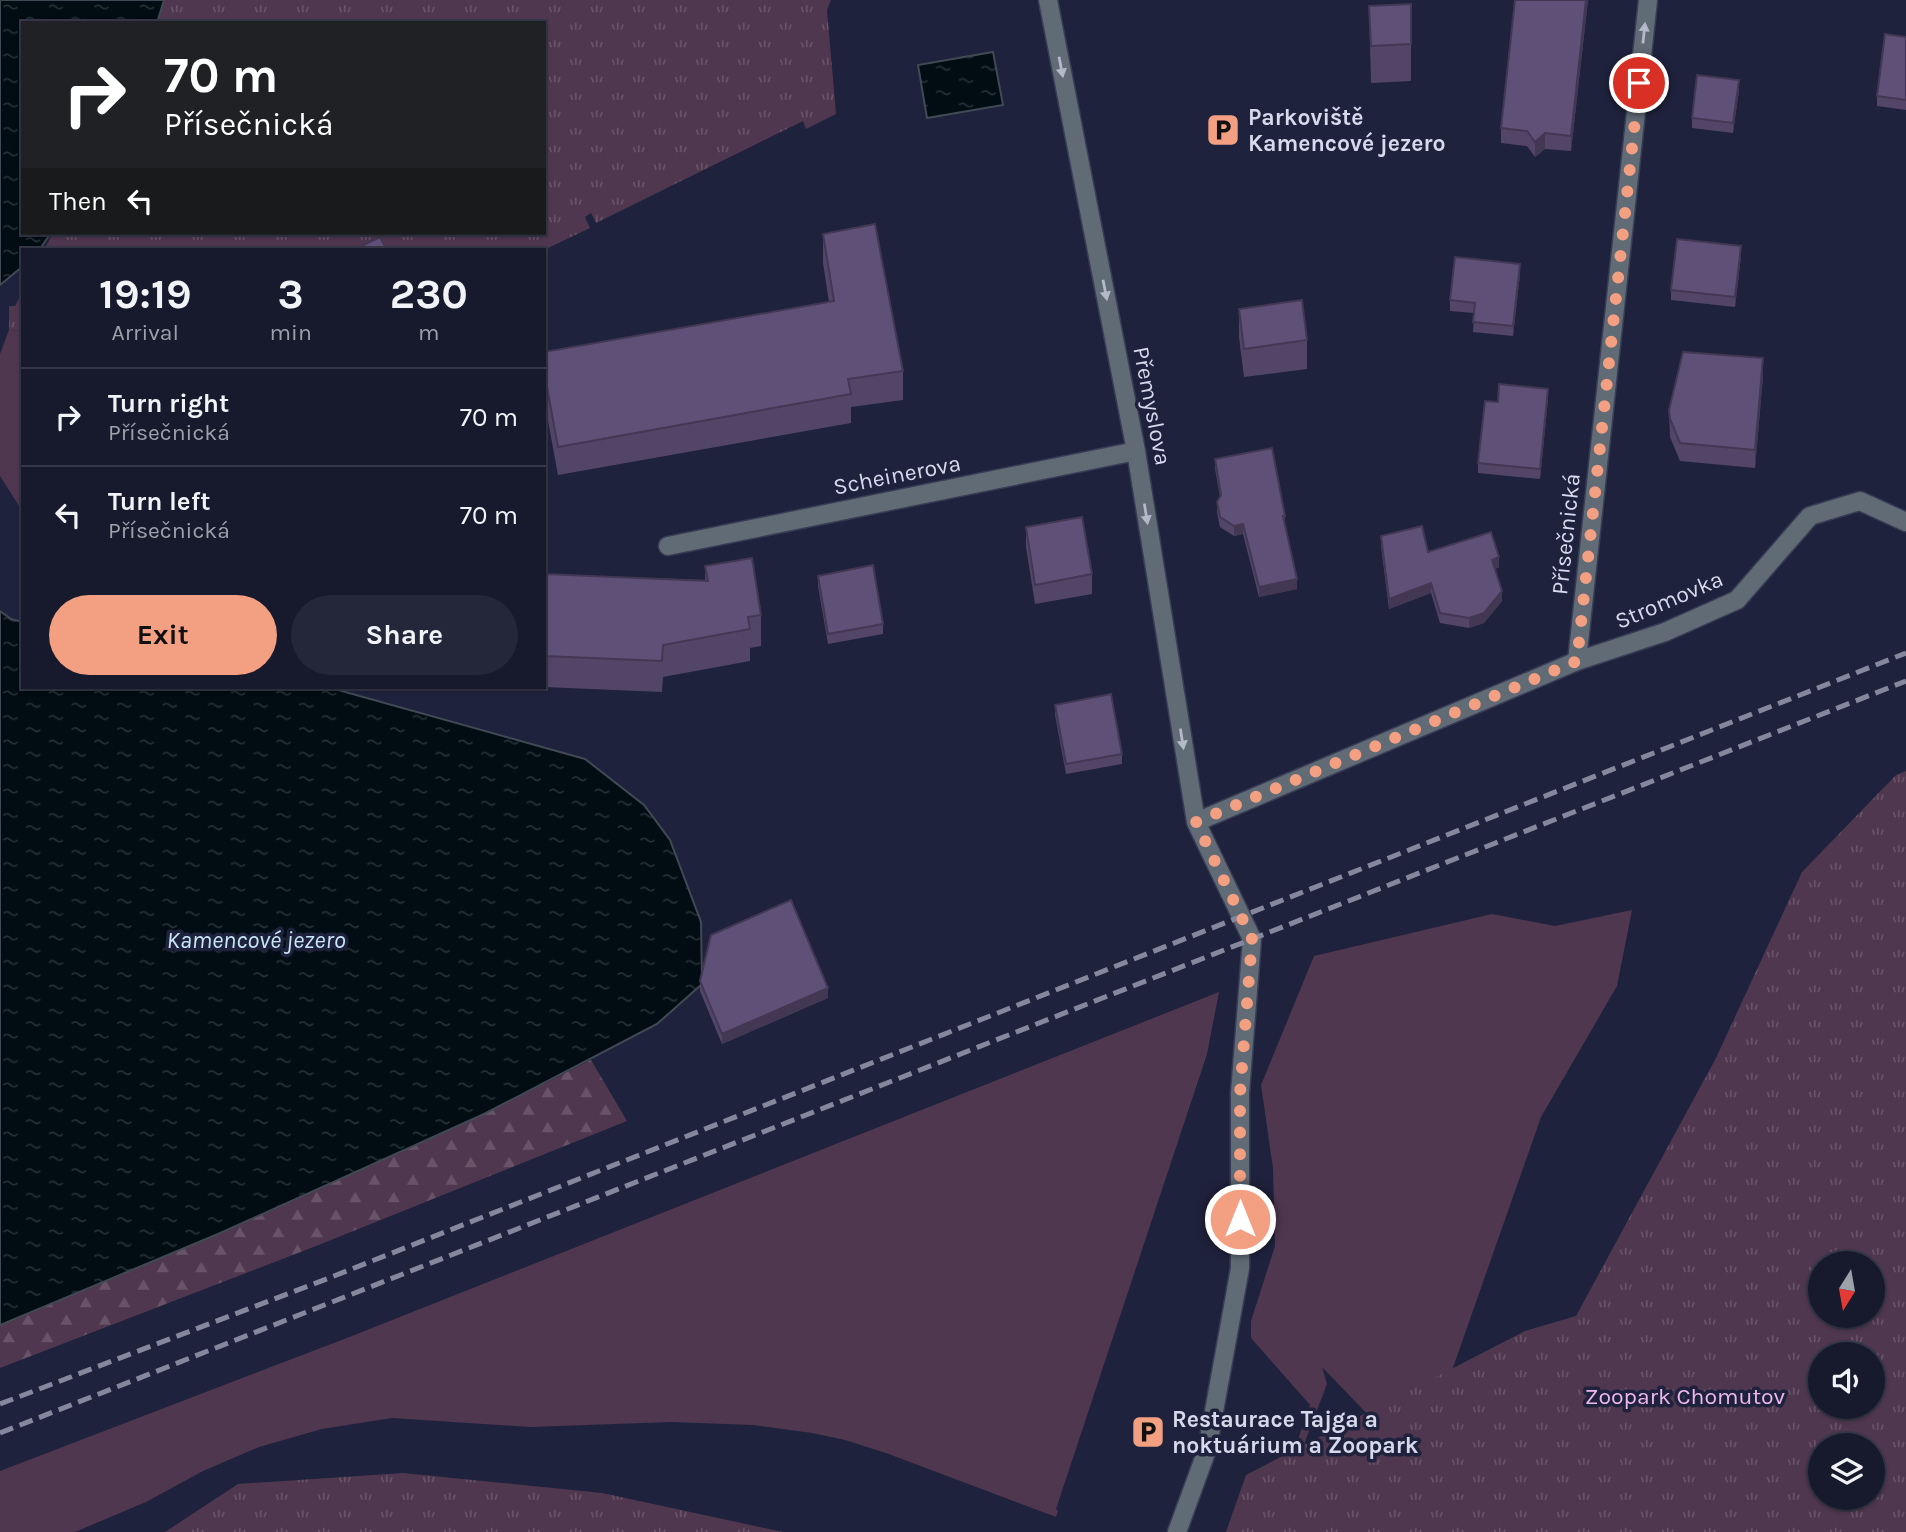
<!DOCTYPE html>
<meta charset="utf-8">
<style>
body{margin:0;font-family:Karla,sans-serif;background:#242739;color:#f1f3f6;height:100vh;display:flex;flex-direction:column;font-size:26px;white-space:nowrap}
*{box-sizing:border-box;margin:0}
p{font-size:23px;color:#9ea1aa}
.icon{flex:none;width:38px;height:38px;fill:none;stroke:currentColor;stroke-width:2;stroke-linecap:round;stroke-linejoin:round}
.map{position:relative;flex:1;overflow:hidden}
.panel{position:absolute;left:21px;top:248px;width:525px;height:441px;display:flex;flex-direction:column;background:#171a2d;border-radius:0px;box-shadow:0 2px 5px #0004,0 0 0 2px #363849}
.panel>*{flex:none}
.top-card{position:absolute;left:21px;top:21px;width:525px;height:214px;border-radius:0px;box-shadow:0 2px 5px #0004,0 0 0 2px #363849;background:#202124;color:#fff;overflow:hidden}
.needle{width:46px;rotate:191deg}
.controls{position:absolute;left:1808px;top:1251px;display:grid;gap:14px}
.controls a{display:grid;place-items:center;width:77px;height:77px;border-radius:50%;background:#171a2d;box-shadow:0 2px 5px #0004,0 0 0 2px #363849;font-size:35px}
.pin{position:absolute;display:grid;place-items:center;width:60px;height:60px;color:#fff;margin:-30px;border:4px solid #fff;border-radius:50%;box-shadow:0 2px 7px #0007}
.me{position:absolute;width:77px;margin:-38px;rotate:0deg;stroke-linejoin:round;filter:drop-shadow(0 0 5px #0008)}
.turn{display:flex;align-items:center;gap:24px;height:147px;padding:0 28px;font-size:32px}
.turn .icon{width:91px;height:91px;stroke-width:2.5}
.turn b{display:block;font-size:49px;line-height:60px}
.then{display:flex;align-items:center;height:66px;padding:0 28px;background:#0003;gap:14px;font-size:26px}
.eta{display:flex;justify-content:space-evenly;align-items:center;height:119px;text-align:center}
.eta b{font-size:42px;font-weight:700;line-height:49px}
.button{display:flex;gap:14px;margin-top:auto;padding:14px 28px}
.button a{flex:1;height:80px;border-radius:42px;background:#f39f82;color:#111;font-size:28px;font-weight:700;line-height:80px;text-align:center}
.button a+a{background:#242739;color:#f1f3f6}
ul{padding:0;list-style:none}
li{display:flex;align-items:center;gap:21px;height:98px;padding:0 28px;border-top:2px solid #363849}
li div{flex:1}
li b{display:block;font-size:26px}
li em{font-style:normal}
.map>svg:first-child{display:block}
.grass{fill:#4f374f}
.forest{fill:url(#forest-firs)}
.park{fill:url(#park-tufts);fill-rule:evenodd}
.water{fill:url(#water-ripples);stroke:#414a54;stroke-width:2}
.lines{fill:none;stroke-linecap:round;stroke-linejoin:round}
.minor-casing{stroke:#393c55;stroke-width:21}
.minor{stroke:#606b76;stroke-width:18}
.rail{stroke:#85889d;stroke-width:5;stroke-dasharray:14 7;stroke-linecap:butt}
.wall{fill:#524567}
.shaded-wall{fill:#423854}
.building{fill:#5f5078;stroke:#423854;stroke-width:2}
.oneway{fill:#b3b9c9}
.route{stroke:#f39f82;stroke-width:12;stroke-dasharray:0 21.6}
.labels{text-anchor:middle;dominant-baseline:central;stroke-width:7;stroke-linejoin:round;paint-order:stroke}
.poi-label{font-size:23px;font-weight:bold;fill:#d7daec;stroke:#1f223c;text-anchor:start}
.street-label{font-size:23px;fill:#d7daec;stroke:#1f223c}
.park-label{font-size:23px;fill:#eeb7ee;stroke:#1f223c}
.water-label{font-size:24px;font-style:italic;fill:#c8e7f6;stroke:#1f223c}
</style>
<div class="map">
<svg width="1906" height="1532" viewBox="0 0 1906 1532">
<defs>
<pattern id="forest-firs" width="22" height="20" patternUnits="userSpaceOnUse" patternTransform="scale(1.75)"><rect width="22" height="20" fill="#4f374f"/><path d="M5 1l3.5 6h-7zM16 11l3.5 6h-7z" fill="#685368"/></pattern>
<pattern id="park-tufts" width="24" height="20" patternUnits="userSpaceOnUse" patternTransform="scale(1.75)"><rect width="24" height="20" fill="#4f374f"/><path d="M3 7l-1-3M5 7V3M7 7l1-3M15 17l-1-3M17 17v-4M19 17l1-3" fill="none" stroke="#685368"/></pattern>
<pattern id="water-ripples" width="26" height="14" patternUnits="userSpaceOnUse" patternTransform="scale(1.75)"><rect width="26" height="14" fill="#010c13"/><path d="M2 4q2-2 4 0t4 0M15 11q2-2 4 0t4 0" fill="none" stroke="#252f36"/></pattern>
</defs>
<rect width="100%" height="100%" fill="#1f223c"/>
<path class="grass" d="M 9,330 L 23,331 L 23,512 L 0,476 L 0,354 Z
M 1632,910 L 1617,986 L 1541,1117 L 1436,1416 L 1398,1446 L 1322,1367 L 1327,1384 L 1298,1460 L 1276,1502 L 1310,1405 L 1251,1338 L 1251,1321 L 1275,1246 L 1273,1168 L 1261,1085 L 1314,956 L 1492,914 L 1555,926 Z
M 1219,992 L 1207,1054 L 1056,1509 L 1058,1511 L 1056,1517 L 886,1453 L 845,1440 L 812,1433 L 753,1425 L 671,1422 L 530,1427 L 392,1418 L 322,1429 L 259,1447 L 203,1471 L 146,1502 L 75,1532 L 0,1532 L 0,1471 L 352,1336 Z"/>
<path class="forest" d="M 591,1060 L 627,1121 L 316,1246 L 0,1368 L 0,1325 L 218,1234 L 484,1114 Z"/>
<path class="park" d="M 154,0 L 831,0 L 827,10 L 836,114 L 806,129 L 803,121 L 596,223 L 591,213 L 585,217 L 590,228 L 544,250 L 44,250 L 53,233 L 544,233 L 544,23 L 144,23 Z
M 23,291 L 23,331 L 9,330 L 9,306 L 15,306 Z
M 1906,771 L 1906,1532 L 1226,1532 L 1246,1475 L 1525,1331 L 1576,1316 L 1716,1058 L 1802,872 L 1896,775 ZM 1820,1264 L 1872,1264 L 1872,1316 L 1820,1316 ZM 1820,1354 L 1872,1354 L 1872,1407 L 1820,1407 ZM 1820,1446 L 1872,1446 L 1872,1498 L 1820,1498 Z
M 403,1473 L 602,1493 L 783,1532 L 165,1532 L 238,1484 Z"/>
<path class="water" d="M 0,0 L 164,0 L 157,23 L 23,23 L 23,233 L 51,233 L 39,250 L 23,250 L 23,266 L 0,285 Z
M 993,52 L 1003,105 L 927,118 L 918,65 Z
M 0,611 L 11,619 L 23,622 L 23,688 L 331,688 L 585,759 L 644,805 L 670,840 L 701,922 L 702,984 L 657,1024 L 484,1114 L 218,1234 L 0,1325 Z"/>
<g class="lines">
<defs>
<path id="minor" d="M 1048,0 L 1136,451 L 1196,822 L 1252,939 L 1240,1093 L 1240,1268 L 1207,1450 L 1177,1532
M 668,546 L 1136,451
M 1577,661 L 1648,0
M 1196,822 L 1577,661 L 1665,632 L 1737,600 L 1810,516 L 1860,501 L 1906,522"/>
</defs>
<use href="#minor" class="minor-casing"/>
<use href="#minor" class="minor"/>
<path class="rail" d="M 0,1404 L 329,1278 L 1906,653
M 0,1433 L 1906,681"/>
</g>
<path class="wall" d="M 1588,0 L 1571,151 L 1545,149 L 1535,157 L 1527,146 L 1501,143 L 1501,128 Z
M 1369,6 L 1411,44 L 1411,81 L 1371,83 Z
M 1906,37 L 1906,110 L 1877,106 L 1877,96 Z
M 1739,90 L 1733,133 L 1692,128 L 1692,118 Z
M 823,234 L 903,371 L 903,400 L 851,407 L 851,423 L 558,475 L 544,399 L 544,352 L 829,302 L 823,263 Z
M 1741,256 L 1735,307 L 1671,300 L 1671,290 Z
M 1520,274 L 1513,336 L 1473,332 L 1474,313 L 1450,311 L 1450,300 Z
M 1239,309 L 1307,340 L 1307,369 L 1244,377 L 1239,337 Z
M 1763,376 L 1755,468 L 1680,461 L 1670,437 L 1669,410 Z
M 1548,399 L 1540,479 L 1478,473 L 1478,463 L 1498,402 Z
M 1215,459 L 1285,516 L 1285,526 L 1297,589 L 1259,597 L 1243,534 L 1234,536 L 1220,527 L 1217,512 L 1217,502 L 1220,497 L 1215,469 Z
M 1026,527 L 1092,574 L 1092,594 L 1035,604 L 1026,547 Z
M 1381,536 L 1428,552 L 1499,567 L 1495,569 L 1502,601 L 1484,623 L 1469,628 L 1440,623 L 1431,593 L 1389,609 L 1381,546 Z
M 705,566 L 761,615 L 761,646 L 750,648 L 750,661 L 663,677 L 662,692 L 544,687 L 544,574 L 705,580 Z
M 818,576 L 883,624 L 883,634 L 828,644 L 818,586 Z
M 1055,705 L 1122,754 L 1122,764 L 1066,774 L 1055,715 Z
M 700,981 L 828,998 L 722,1044 L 700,991 Z"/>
<path class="shaded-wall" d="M 1586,0 L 1588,0 L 1571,151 L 1571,136 Z
M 1739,80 L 1739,90 L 1733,133 L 1733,123 Z
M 1545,133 L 1545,149 L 1535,157 L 1535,142 Z
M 1741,246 L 1741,256 L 1735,307 L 1735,297 Z
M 1520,264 L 1520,274 L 1513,336 L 1513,326 Z
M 1763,358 L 1763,376 L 1755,468 L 1755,450 Z
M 1548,389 L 1548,399 L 1540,479 L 1540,469 Z
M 1243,524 L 1243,534 L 1234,536 L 1234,526 Z
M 1499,557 L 1499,567 L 1492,570 L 1492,560 Z
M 1297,579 L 1297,589 L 1259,597 L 1259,587 Z
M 1431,583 L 1431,593 L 1389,609 L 1389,599 Z
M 1502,591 L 1502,601 L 1484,623 L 1469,628 L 1469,618 Z
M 828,988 L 828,998 L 722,1044 L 722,1034 Z"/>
<path class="building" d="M 1515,0 L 1586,0 L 1571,136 L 1545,133 L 1535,142 L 1527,131 L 1501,128 Z
M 1411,4 L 1411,44 L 1371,46 L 1369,6 Z
M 1885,34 L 1906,37 L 1906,100 L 1877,96 Z
M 1697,75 L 1739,80 L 1733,123 L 1692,118 Z
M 875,224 L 903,371 L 848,379 L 851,394 L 558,447 L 544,371 L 544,352 L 834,301 L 823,234 Z
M 380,237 L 387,250 L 353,250 Z
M 1677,239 L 1741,246 L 1735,297 L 1671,290 Z
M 1455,257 L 1520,264 L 1513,326 L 1473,322 L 1475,303 L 1450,300 Z
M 1302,300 L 1307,340 L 1244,349 L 1239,309 Z
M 1683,352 L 1763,358 L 1755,450 L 1680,443 L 1670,419 L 1669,410 Z
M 1499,384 L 1548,389 L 1540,469 L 1478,463 L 1485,401 L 1498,402 Z
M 1272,448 L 1285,516 L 1283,516 L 1297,579 L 1259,587 L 1243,524 L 1234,526 L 1220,517 L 1217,502 L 1221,495 L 1215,459 Z
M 1082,517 L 1092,574 L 1035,585 L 1026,527 Z
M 1422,526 L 1428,552 L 1491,532 L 1499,557 L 1492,560 L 1502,591 L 1484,613 L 1469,618 L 1440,613 L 1431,583 L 1389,599 L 1381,536 Z
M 752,558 L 761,615 L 748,617 L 750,629 L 663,645 L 662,661 L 544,656 L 544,574 L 708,581 L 705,566 Z
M 873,565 L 883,624 L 828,634 L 818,576 Z
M 1111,694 L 1122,754 L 1066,764 L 1055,705 Z
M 791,900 L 828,988 L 722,1034 L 700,981 L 711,935 Z"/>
<defs><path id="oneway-solid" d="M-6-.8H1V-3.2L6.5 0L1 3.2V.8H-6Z" transform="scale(1.75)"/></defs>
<g class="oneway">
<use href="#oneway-solid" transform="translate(1644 33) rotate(-84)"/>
<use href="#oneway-solid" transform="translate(1061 67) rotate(79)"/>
<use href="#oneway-solid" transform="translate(1105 290) rotate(79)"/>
<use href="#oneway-solid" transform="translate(1146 514) rotate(81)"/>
<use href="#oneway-solid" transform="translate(1182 739) rotate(81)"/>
</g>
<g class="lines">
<path class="route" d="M 1240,1219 L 1240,1093 L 1252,939 L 1196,822 L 1577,661 L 1639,83"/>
</g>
<defs>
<symbol id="parking-square" viewBox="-11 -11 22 22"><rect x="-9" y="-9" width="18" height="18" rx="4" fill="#f39f82" stroke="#1f223c"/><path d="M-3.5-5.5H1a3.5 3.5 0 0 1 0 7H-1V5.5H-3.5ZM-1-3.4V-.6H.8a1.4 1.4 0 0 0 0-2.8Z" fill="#111"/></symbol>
</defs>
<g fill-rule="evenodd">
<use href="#parking-square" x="1204" y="111" width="38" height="38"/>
<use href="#parking-square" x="1129" y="1413" width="38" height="38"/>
</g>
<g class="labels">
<g class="poi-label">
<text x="1248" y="117">Parkoviště<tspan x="1248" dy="26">Kamencové jezero</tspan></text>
<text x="1172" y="1419">Restaurace Tajga a<tspan x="1172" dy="26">noktuárium a Zoopark</tspan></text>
</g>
<g class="street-label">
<text transform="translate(1152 406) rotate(79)">Přemyslova</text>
<text transform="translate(897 475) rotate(-11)">Scheinerova</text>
<text transform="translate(1566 534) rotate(-84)">Přísečnická</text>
<text transform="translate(1669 600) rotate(-23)">Stromovka</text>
</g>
<g class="park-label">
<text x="1685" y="1396">Zoopark Chomutov</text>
</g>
<g class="water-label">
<text x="256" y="940">Kamencové jezero</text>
</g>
</g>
</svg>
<div class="controls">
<a><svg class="needle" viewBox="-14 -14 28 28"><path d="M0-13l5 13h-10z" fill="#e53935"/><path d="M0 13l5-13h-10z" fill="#9ea1aa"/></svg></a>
<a><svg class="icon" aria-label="sound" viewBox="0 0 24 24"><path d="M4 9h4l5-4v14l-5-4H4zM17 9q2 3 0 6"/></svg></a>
<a><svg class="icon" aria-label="layers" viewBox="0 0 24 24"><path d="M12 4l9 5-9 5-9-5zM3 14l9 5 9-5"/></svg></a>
</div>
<div class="pin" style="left:1639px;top:83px;background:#d93025"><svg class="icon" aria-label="arrive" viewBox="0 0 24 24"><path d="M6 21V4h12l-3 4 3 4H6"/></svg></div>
<svg class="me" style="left:1240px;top:1219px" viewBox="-20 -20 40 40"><circle r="17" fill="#f39f82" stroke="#fff" stroke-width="3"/><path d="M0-11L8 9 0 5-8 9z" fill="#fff"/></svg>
<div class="top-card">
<div class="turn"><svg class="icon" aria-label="right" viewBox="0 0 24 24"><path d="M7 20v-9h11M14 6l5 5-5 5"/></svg><div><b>70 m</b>Přísečnická</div></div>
<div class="then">Then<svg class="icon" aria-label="left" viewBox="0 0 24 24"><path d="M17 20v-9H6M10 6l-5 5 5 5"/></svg></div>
</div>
<section class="panel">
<div class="eta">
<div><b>19:19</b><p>Arrival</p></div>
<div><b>3</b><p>min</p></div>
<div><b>230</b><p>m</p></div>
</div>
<ul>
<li><svg class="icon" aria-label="right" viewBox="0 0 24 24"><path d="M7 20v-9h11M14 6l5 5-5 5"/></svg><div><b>Turn right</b><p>Přísečnická</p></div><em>70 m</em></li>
<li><svg class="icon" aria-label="left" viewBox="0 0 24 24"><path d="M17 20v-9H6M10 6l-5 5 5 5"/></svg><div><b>Turn left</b><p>Přísečnická</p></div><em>70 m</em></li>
</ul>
<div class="button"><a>Exit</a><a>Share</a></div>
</section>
</div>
